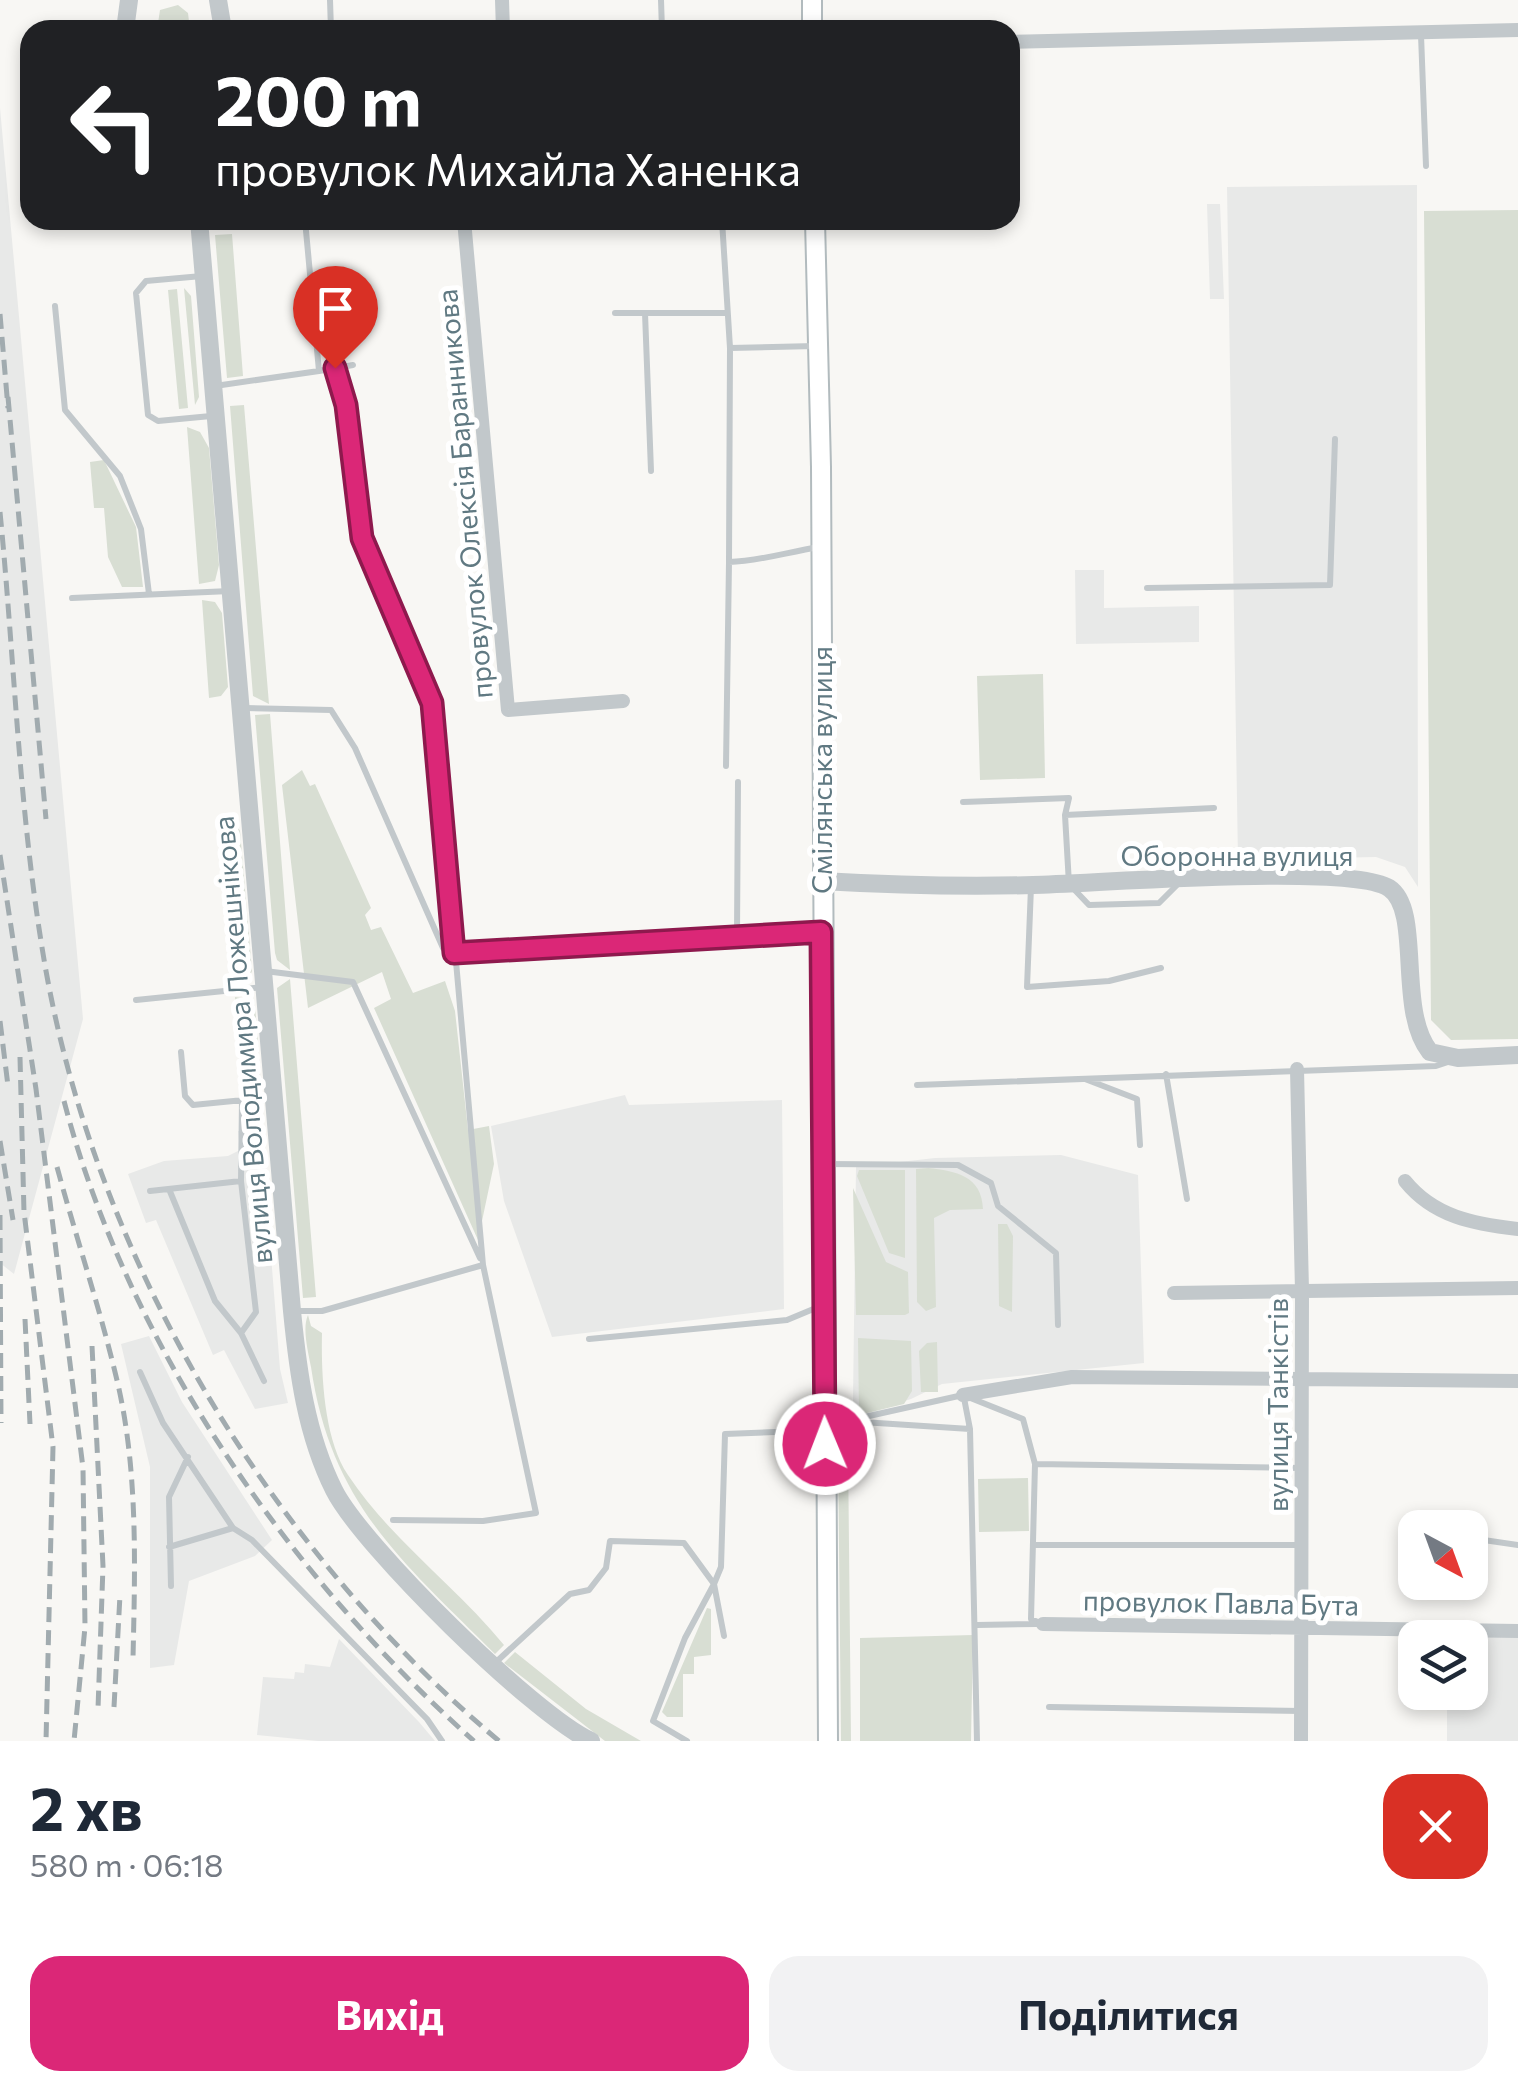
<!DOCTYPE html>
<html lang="uk">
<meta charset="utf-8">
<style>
body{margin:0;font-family:Commissioner,sans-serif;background:#f2f2f3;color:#1f2937;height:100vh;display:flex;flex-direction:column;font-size:38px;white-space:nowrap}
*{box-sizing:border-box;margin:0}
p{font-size:32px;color:#747a83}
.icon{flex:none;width:55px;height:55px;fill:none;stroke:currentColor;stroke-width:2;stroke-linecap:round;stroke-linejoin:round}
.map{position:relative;height:1741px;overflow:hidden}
.side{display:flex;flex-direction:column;background:#fff;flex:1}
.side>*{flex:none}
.hud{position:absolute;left:20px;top:20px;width:1000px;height:210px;border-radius:30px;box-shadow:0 5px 15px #0003;background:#202124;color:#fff;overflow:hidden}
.needle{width:65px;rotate:139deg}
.buttons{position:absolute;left:1398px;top:1510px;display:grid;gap:20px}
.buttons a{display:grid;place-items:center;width:90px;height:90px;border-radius:20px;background:#fff;box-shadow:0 5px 15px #0003;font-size:50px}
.pin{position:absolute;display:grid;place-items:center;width:85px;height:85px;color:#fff;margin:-102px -42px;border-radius:50% 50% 50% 0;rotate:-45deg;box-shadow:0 0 10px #0007}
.pin .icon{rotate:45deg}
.me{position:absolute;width:110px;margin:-55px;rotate:359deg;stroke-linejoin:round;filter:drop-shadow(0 0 8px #0008)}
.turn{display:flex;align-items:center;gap:35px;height:210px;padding:0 30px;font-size:45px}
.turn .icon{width:130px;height:130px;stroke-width:2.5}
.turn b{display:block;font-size:70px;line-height:85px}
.round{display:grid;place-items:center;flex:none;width:105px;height:105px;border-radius:30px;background:#f2f2f3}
.headline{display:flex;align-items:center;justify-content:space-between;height:170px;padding:0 30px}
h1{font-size:60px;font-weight:700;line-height:75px}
.action{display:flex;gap:20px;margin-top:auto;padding:20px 30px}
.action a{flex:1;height:115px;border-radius:30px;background:#db2777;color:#fff;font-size:40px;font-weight:700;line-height:115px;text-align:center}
.action a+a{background:#f2f2f3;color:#1f2937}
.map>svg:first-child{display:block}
.built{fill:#e8e9e8}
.green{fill:#d8ded3}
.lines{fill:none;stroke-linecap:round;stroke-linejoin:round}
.secondary-casing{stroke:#b2bbbe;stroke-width:22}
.service{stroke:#c2c8cb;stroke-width:6}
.minor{stroke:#c2c8cb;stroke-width:14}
.tertiary{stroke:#c2c8cb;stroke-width:18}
.secondary{stroke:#fff;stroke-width:18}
.rail{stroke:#a1abaf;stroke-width:5;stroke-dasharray:15 8;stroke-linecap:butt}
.route-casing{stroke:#8e194d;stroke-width:25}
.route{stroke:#db2777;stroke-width:18}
.labels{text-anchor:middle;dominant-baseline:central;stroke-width:10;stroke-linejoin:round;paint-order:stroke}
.street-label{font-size:28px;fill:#607982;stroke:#fff}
</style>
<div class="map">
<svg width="1518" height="1741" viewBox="0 0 1518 1741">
<rect width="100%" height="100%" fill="#f8f7f4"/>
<path class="built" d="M 0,108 L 83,1019 L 14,1274 L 0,1263 Z
M 1417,185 L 1418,887 L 1405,867 L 1376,857 L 1238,860 L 1227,187 Z
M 1207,204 L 1220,204 L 1224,299 L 1210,299 Z
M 1104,570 L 1104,608 L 1199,606 L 1199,642 L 1076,644 L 1075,570 Z
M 625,1095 L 629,1105 L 782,1100 L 784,1309 L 552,1337 L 504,1201 L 491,1126 Z
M 261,1129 L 280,1369 L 288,1403 L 255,1409 L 224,1350 L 213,1355 L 156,1220 L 146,1223 L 128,1174 L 164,1161 L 228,1156 L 240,1150 L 238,1131 Z
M 1061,1155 L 1138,1175 L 1144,1363 L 942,1384 L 911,1399 L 857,1415 L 853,1401 L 856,1167 L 935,1158 Z
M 149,1336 L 182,1402 L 272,1540 L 255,1556 L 189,1581 L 174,1665 L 150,1668 L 150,1467 L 121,1344 Z
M 1518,1628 L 1518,1741 L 1447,1741 L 1447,1693 L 1470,1692 L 1470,1638 L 1447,1637 L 1447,1629 Z
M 339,1639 L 419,1722 L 435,1741 L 318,1741 L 257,1735 L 263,1677 L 294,1679 L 295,1672 L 304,1673 L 305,1664 L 330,1667 Z"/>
<path class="green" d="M 178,5 L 188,13 L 190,30 L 157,30 L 160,10 Z
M 1518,210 L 1518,1039 L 1451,1040 L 1431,1020 L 1424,211 Z
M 232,234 L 243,376 L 227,378 L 215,235 Z
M 184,288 L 191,296 L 199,397 L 195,405 Z
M 177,289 L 188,408 L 179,409 L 168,290 Z
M 244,405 L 269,704 L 253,696 L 230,406 Z
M 187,427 L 200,432 L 209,448 L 219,565 L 215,581 L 199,584 Z
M 104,460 L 136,527 L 143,587 L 122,587 L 108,557 L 104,508 L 94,508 L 90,462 Z
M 202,600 L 215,602 L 222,613 L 228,687 L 221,696 L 209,698 Z
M 1043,674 L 1045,778 L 980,780 L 977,676 Z
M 270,714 L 290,970 L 277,960 L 275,953 L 255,715 Z
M 302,770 L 310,786 L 315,784 L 371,908 L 365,915 L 371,930 L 381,927 L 413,993 L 445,981 L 455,1011 L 468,1130 L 489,1126 L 494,1164 L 478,1240 L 374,1008 L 391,999 L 382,972 L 308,1008 L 282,785 Z
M 219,819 L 234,819 L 240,831 L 252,971 L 248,980 L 236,983 Z
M 290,979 L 316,1297 L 303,1298 L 277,988 Z
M 235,997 L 254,1000 L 257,1026 L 237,1028 Z
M 257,1029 L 261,1088 L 241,1095 L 237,1031 Z
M 928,1168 C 956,1171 982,1176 983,1209 L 950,1210 L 934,1218 L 936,1307 L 926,1311 L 917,1302 L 916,1169 Z
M 859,1170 L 905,1170 L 905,1258 L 889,1253 L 857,1176 Z
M 853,1188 L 886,1262 L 908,1272 L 909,1313 L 905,1315 L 856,1315 Z
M 998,1224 L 1007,1224 L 1013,1236 L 1012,1312 L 999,1306 Z
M 308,1315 L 311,1326 L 322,1333 C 321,1374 324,1440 348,1475 C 390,1539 456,1586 504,1645 L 495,1654 C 402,1561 331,1504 311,1367 C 308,1351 302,1328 308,1315 Z
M 858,1338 L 911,1341 L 912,1391 L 904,1404 L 859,1415 Z
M 937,1342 L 938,1392 L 921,1392 L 919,1351 L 927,1343 Z
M 838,1448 L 848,1448 L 851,1741 L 841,1741 Z
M 1028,1478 L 1029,1531 L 979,1532 L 978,1479 Z
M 707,1608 L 711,1609 L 711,1655 L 694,1657 L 694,1674 L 683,1674 L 683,1717 L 667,1717 L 662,1712 Z
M 973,1635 L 971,1741 L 860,1741 L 860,1638 Z
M 515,1652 L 586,1709 L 641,1741 L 605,1741 L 504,1663 Z"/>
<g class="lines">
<defs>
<path id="secondary" d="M 812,0 L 812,30
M 815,220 L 821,467 L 828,1741"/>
</defs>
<use href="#secondary" class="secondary-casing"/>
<path class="service" d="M 330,0 L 331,30
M 661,0 L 662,30
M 1421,35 L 1426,166
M 722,220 L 730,348 L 815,346
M 202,276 L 146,281 L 136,293 L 148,415 L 158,421 L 211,416
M 55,306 L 65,410 L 120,476 L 141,529 L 149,594
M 615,313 L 727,313
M 645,313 L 651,471
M 335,369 L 348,414 L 360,532 L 433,703 L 483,1265 L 536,1513 L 483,1521 L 393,1520
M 319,371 L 353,365
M 215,386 L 319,371 L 305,220
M 729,562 L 730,348
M 1147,588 L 1330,585 L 1335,439
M 72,598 L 230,591
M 244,708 L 331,710 L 355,748 L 443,948 L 453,953
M 726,766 L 729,562 C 761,561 787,552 820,547
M 963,802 L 1069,798 L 1065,815 L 1069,884 L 1089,905 L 1159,903 L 1181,881
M 1065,815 L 1214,808
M 1031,887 L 1027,987 L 1109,981 L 1161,968
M 737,934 L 738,782
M 265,971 L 353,982 L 480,1258
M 136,1000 L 264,987
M 181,1052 L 185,1096 L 193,1105 L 273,1097
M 1166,1074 L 1187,1199
M 1085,1079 L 1137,1099 L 1140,1145
M 917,1085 L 1436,1066 L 1448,1062
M 827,1164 L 958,1165 L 991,1183 L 998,1206 L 1056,1253 L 1058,1325
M 169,1189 L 215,1301 L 241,1333 L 264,1381
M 150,1191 L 241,1181
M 296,1311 L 322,1311 L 483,1265
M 241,1333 L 256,1312 L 241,1181 L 242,1100
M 589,1339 L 787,1320 L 823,1305
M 140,1372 L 163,1423 L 233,1528 L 252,1540 L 427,1719 L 442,1741
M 964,1398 L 970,1429 L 977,1741
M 831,1420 L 970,1429
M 851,1420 L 963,1395 L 1023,1419 L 1035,1464 L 1031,1619 L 1042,1624
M 1035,1464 L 1301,1468
M 1470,1538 L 1518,1545
M 1034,1545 L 1301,1545
M 169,1547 L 233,1528
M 171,1586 L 169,1497 L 188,1457
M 977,1625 L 1037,1624
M 724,1636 L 714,1584 L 721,1567 L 725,1434 L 825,1430
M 495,1663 L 570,1594 L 589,1590 L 606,1568 L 610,1541 L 684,1543 L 714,1584 L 685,1638 L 653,1721 L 687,1741
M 1049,1707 L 1301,1711"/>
<path class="minor" d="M 502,0 L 503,30
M 1010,42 L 1518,30
M 464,220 L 508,710 L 623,701
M 455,953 L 821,933
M 1297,1069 L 1302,1291 L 1301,1741
M 1405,1181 C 1434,1217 1474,1224 1518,1229
M 1174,1293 L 1518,1288
M 963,1395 L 1072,1377 L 1518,1381
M 1043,1624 L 1518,1631"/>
<path class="tertiary" d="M 218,0 L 223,30
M 125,30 L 129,0
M 199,220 L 292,1311 C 298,1372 306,1434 334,1490 C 362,1546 534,1715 591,1741
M 821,881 C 891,885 963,887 1033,885 C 1095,884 1349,863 1389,888 C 1423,910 1396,1010 1430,1052 L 1458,1058 L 1518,1055"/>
<use href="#secondary" class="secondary"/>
<path class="rail" d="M 0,314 L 8,408
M 8,397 L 46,819
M 0,512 C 15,665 19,819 46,971 C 99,1265 271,1549 499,1741
M 0,855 L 36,1089 L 83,1468 L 85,1627 L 74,1741
M 0,1021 L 8,1086
M 20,1057 L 24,1212 L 53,1447 L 46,1741
M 64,1101 C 127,1343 288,1576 474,1741
M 0,1141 L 13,1220
M 57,1167 C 77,1241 102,1314 119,1389 C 138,1476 135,1569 133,1658
M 0,1215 L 1,1423
M 25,1319 L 30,1424
M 92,1346 L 103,1566 L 98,1709
M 114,1707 L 120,1595"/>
</g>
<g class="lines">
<defs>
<path id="route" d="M 335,368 L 346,405 L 362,538 L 432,703 L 454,953 L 821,932 L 825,1444"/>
</defs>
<use href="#route" class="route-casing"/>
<use href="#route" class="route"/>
</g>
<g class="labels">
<g class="street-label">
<text transform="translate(464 494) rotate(-95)">провулок Олексія Баранникова</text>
<text transform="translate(821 770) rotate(-90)">Смілянська вулиця</text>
<text x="1237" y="855">Оборонна вулиця</text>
<text transform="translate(242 1040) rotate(-95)">вулиця Володимира Ложешнікова</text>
<text transform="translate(1277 1405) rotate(-90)">вулиця Танкістів</text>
<text transform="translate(1221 1602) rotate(1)">провулок Павла Бута</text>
</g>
</g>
</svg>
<div class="buttons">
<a><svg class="needle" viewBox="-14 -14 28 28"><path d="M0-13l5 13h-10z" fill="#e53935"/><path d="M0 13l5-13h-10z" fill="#747a83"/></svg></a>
<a><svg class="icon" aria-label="layers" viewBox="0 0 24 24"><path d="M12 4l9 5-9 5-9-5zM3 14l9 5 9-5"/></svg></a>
</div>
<div class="pin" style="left:335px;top:368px;background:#d93025"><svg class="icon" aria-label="arrive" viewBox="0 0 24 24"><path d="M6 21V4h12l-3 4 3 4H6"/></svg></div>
<svg class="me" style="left:825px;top:1444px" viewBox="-20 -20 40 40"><circle r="17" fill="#db2777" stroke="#fff" stroke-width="3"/><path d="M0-11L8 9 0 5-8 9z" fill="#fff"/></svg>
<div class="hud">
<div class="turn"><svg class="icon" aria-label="left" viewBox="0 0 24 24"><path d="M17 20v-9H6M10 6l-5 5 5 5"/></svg><div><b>200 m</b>провулок Михайла Ханенка</div></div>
</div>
</div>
<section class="side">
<div class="headline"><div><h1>2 хв</h1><p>580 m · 06:18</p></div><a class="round" style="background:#d93025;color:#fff"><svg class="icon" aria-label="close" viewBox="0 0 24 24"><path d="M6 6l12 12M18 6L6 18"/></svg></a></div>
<div class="action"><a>Вихід</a><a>Поділитися</a></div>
</section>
